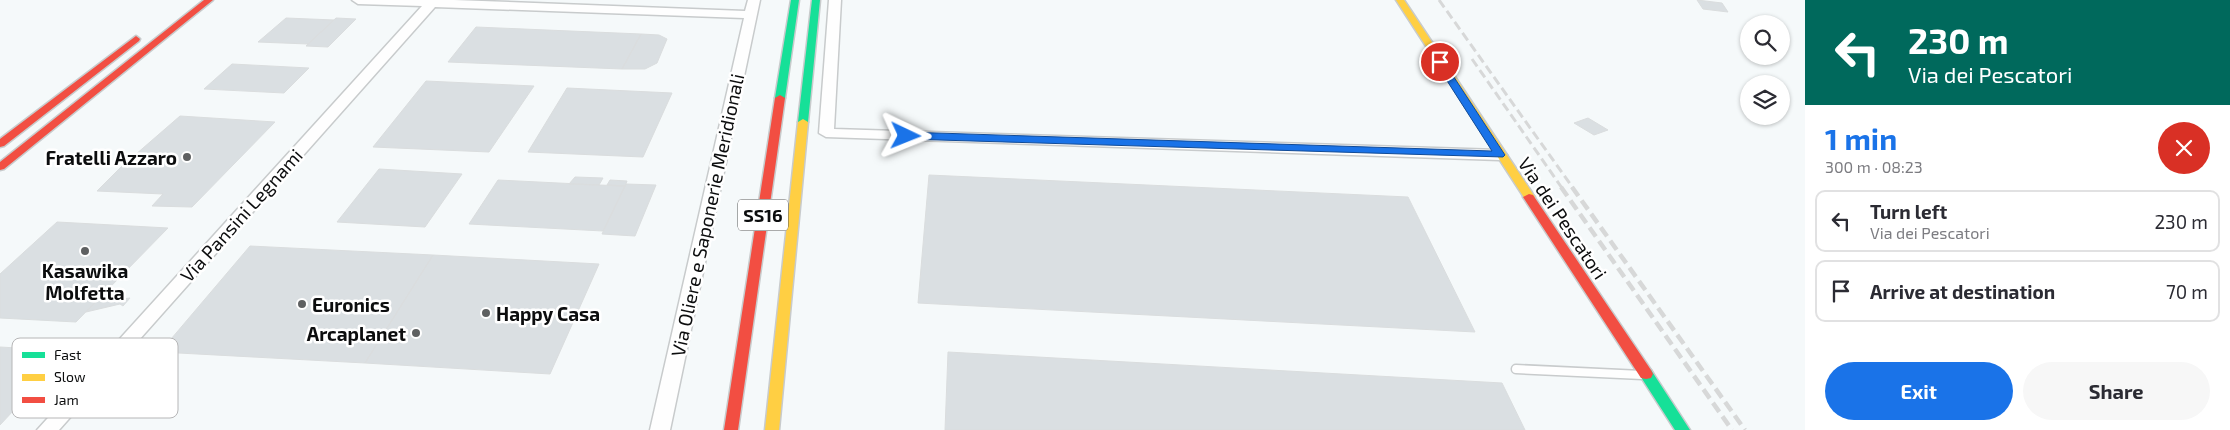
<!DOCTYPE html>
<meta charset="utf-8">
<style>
body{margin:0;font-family:"Exo 2",sans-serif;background:#f7f7f7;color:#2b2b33;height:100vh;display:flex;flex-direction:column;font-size:19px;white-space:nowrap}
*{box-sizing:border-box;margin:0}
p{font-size:16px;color:#7c7c81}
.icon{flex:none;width:28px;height:28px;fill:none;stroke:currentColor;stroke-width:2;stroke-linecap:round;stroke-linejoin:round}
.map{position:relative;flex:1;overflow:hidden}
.panel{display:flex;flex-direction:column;background:#fff;width:425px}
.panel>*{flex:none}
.banner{background:#00695c;color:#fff;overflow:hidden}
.buttons{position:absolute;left:1740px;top:15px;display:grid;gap:10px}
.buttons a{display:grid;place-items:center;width:50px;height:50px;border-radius:50%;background:#fff;box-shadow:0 1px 4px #0004;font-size:25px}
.pin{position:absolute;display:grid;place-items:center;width:42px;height:42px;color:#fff;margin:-21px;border:2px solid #fff;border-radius:50%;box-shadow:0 1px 5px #0007}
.me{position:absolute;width:55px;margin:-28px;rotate:92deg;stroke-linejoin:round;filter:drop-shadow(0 0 4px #0008)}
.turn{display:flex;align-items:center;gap:18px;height:105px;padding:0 20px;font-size:22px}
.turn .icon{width:65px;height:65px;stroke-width:2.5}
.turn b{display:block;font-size:35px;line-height:42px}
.round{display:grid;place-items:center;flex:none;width:52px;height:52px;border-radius:26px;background:#f7f7f7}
.overview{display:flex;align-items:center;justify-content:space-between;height:85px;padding:0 20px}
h1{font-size:30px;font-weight:700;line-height:38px;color:#1a73e8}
.cta{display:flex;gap:10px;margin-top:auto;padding:10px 20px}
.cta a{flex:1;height:58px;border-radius:30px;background:#1a73e8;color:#fff;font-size:20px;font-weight:700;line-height:58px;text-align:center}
.cta a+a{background:#f7f7f7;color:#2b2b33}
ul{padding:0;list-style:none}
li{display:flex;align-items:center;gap:15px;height:62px;margin:0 10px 8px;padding:0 10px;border:2px solid #e1e1e2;border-radius:10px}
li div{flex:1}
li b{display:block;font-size:19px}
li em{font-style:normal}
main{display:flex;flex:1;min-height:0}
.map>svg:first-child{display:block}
.building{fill:#dadfe2;stroke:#daddde}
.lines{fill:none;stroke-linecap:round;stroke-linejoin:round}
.lane-casing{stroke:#c8cbcc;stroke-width:11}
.street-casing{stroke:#c8cbcc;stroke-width:3}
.fast-casing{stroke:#c8cbcc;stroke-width:3}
.slow-casing{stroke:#c8cbcc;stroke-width:3}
.jam-casing{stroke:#c8cbcc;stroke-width:3}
.lane{stroke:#fefefe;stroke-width:8}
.street{fill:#fefefe;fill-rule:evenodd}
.fast{fill:#16e098;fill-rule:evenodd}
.slow{fill:#ffcf43;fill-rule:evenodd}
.jam{fill:#f24e42;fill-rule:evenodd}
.rail-far1{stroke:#d7d8d8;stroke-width:3;stroke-dasharray:9 4.5;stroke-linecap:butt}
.rail{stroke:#d7d8d8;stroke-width:4.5;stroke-dasharray:11 5.5;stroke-linecap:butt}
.route{fill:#1a73e8;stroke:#114b97}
.poi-dot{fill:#5e6061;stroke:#fff;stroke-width:2}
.labels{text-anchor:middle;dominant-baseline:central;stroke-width:5;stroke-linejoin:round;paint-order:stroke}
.shield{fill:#fff;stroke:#555656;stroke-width:1}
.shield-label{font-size:18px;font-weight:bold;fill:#0c0d0e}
.poi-label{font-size:19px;font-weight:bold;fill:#0c0d0e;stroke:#fff;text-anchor:end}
.street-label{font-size:19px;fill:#0c0d0e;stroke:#fff}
.key{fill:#fff;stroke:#b6b6b7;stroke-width:1}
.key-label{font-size:14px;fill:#0c0d0e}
</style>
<main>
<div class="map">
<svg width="1805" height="430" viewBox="0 0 1805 430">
<rect width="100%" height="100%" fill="#f5f9fa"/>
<path class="building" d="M 1697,0 L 1722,3 L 1728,12 L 1703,9 Z
M 286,18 L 334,20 L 308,44 L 258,42 Z
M 336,18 L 356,19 L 328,47 L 306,46 Z
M 476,27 L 641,34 L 622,69 L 448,62 Z
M 641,34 L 659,35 L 667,39 L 657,63 L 645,69 L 622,69 Z
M 232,64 L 309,68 L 284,93 L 204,89 Z
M 426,81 L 534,86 L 489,152 L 373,147 Z
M 567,88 L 672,93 L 643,157 L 528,152 Z
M 180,116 L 275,122 L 192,207 L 152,206 L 163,194 L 97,191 L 120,168 Z
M 1588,118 L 1608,130 L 1594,135 L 1574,123 Z
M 379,169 L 462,174 L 425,227 L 337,222 Z
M 929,175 L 1408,197 L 1475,332 L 918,303 Z
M 575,177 L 603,178 L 599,185 L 569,184 Z
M 498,180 L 599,185 L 625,186 L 603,231 L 469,224 Z
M 610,180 L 627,181 L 625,186 L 607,185 Z
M 626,184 L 656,185 L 635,236 L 602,234 Z
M 57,222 L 168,228 L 76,322 L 0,318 L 0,274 Z
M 250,246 L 433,255 L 365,363 L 160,352 Z
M 433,255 L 599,264 L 550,374 L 365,363 Z
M 106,291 L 122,299 L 130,298 L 123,306 L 120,304 L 86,312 Z
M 0,347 L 69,351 L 0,425 Z
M 948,352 L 1502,383 L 1525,430 L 945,430 Z"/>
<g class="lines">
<defs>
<path id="lane" d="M 1516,369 L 1642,375"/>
<path id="street" d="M 352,0 L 454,0 L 745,11 L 748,0 L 760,0 L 670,430 L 650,430 L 744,18 L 435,7 L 59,430 L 37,430 L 422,6 L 358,4 Z
M 829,0 L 841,0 L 834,129 L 1499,150 L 1507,155 L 1499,160 L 826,137 L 819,133 Z"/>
<path id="fast" d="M 791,0 L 799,0 L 785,98 L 780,101 L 775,98 Z
M 812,0 L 820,0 L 808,122 L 803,125 L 798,122 Z
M 1646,369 L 1651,370 L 1690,430 L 1675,430 L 1639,374 L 1641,370 Z"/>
<path id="slow" d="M 1396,0 L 1404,0 L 1535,197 L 1533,199 L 1525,199 Z
M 803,119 L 808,122 L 779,430 L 765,430 L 798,122 Z"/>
<path id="jam" d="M 204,0 L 213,0 L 4,169 L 0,170 L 0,162 Z
M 136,36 L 140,39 L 139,41 L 4,146 L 0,147 L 0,139 Z
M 780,95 L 785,98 L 738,430 L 724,430 L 775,98 Z
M 1529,194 L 1533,195 L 1651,370 L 1653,374 L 1651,378 L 1646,379 L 1641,378 L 1523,197 Z"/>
</defs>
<use href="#lane" class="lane-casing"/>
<use href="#street" class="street-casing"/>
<use href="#fast" class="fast-casing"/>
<use href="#slow" class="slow-casing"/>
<use href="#jam" class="jam-casing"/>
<use href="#lane" class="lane"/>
<use href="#street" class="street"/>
<use href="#fast" class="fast"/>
<use href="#slow" class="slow"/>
<use href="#jam" class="jam"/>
<path class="rail-far1" d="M 1439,0 L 1573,188
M 1472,59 L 1562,188"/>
<path class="rail" d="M 1561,187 L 1732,430
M 1572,187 L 1745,430"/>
</g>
<path class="route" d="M 1440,59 L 1444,62 L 1505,155 L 1503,157 L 906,139 L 900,136 L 906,132 L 1492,151 L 1435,62 Z"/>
<g class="poi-dot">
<circle cx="187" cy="157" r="5"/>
<circle cx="85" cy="251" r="5"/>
<circle cx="302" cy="304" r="5"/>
<circle cx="486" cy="313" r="5"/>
<circle cx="416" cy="333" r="5"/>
</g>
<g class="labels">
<rect class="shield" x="738" y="199.5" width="50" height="31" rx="4"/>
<g class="shield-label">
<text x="763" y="215">SS16</text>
</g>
<g class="poi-label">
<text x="177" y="157">Fratelli Azzaro</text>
<text x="85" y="270" text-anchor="middle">Kasawika<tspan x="85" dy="22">Molfetta</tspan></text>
<text x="312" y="304" text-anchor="start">Euronics</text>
<text x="496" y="313" text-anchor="start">Happy Casa</text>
<text x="406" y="333">Arcaplanet</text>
</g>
<g class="street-label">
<text transform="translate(241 215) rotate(-48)">Via Pansini Legnami</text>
<text transform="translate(707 215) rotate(-78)">Via Oliere e Saponerie Meridionali</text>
<text transform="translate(1563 218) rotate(56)">Via dei Pescatori</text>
</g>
</g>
<rect x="12" y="338" width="166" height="80" rx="8" class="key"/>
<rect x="22" y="352" width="23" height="6" fill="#16e098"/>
<rect x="22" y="374" width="23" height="7" fill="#ffcf43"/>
<rect x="22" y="397" width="23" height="6" fill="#f24e42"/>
<g class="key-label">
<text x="54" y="360">Fast</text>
<text x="54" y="382">Slow</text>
<text x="54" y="405">Jam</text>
</g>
</svg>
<div class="buttons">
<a><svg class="icon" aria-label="search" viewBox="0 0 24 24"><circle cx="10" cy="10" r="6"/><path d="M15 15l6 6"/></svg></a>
<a><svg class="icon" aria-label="layers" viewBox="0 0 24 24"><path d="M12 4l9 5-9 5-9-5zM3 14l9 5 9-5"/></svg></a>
</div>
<div class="pin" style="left:1440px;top:62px;background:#d93025"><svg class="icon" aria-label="arrive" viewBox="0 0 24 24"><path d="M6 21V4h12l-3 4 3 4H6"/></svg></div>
<svg class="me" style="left:906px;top:136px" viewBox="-20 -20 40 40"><path d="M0-17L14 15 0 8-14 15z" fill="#1a73e8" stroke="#fff" stroke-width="4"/></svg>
</div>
<section class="panel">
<div class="banner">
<div class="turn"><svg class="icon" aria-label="left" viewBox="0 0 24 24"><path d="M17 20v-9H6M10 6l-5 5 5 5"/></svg><div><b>230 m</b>Via dei Pescatori</div></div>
</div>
<div class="overview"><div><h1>1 min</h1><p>300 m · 08:23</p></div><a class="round" style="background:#d93025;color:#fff"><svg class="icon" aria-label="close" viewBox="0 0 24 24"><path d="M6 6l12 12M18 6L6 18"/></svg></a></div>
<ul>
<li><svg class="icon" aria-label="left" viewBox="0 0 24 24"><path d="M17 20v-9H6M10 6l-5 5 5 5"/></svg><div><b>Turn left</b><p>Via dei Pescatori</p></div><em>230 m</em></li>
<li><svg class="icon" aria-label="arrive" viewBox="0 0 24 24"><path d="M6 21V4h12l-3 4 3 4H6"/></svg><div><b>Arrive at destination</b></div><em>70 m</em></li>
</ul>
<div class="cta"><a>Exit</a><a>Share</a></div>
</section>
</main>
